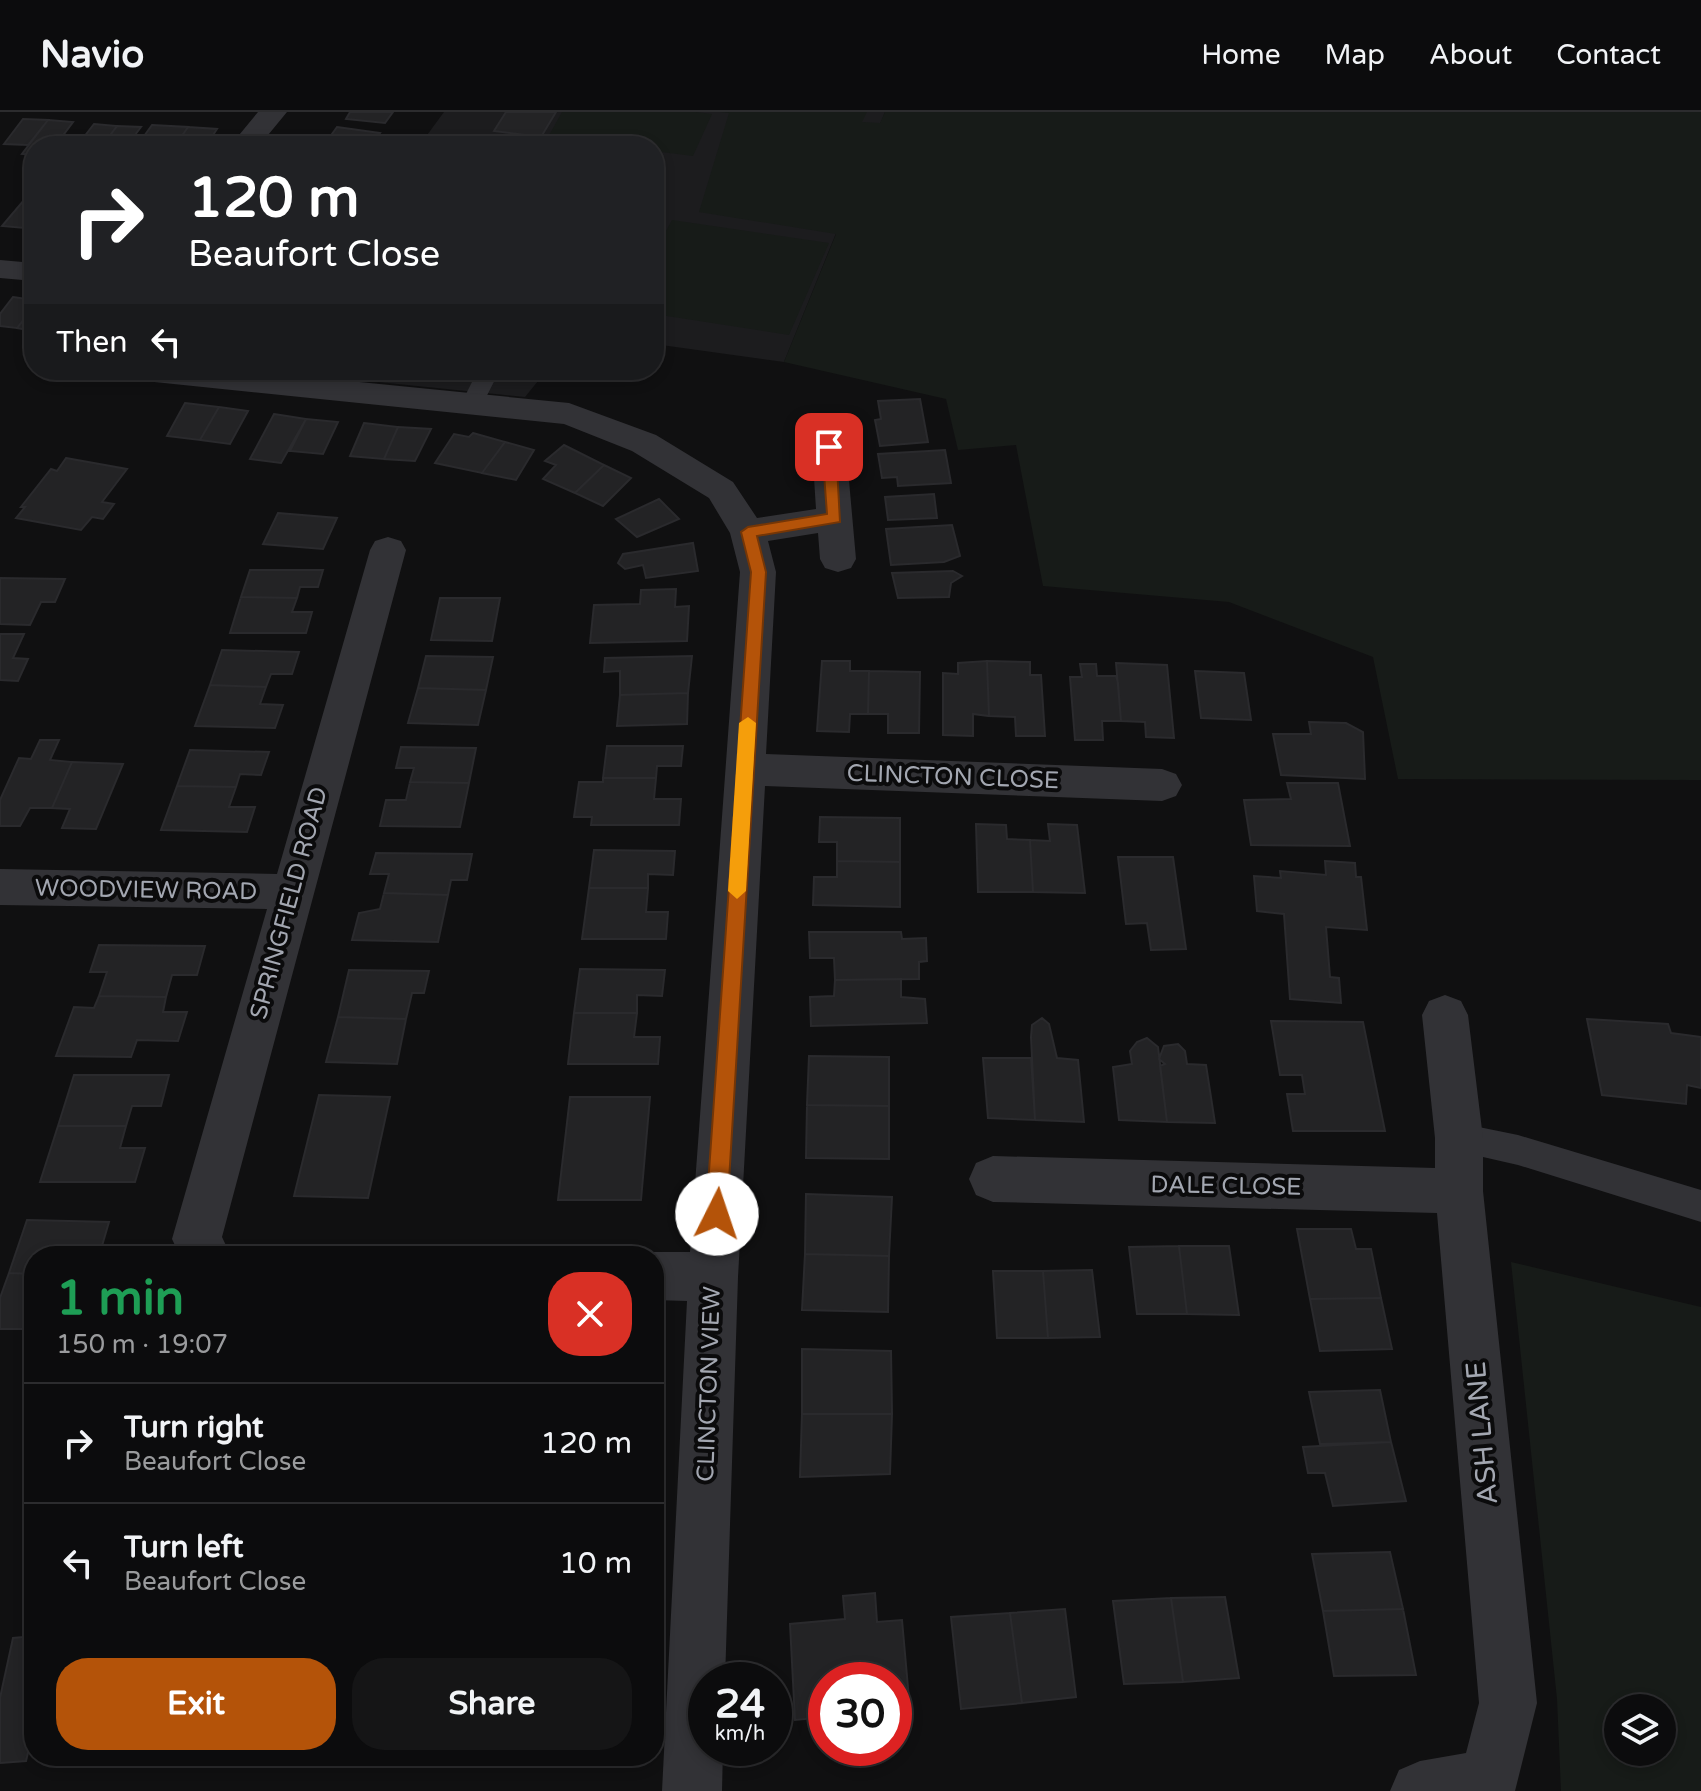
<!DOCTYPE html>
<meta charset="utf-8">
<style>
body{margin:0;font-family:"Varela Round",sans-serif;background:#151516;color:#f1f3f6;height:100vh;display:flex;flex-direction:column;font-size:30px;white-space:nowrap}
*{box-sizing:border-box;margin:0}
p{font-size:26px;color:#9a9b9d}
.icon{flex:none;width:44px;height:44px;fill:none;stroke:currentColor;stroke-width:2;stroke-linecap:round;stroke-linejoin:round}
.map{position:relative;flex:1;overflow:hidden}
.panel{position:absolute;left:24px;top:1134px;width:640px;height:520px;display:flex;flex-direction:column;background:#0c0c0d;border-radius:32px;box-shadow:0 4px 12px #0003,0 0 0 2px #2c2c2e}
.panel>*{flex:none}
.banner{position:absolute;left:24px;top:24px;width:640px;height:244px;border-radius:32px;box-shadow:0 4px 12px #0003,0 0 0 2px #2c2c2e;background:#202124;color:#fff;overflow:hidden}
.buttons{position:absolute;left:1604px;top:1582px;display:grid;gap:16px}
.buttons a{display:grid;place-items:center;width:72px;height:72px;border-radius:50%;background:#0c0c0d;box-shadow:0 4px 12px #0003,0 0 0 2px #2c2c2e;font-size:40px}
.speed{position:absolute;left:688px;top:1550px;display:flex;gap:16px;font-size:40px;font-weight:700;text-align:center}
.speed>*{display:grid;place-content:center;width:104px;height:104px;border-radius:50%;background:#0c0c0d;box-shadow:0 4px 12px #0003,0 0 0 2px #2c2c2e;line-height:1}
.speed small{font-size:20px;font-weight:400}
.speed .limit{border:12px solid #d22;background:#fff;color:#111}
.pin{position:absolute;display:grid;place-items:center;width:68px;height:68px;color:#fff;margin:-34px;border-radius:16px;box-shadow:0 4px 12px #0006}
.me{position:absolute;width:88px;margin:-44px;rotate:4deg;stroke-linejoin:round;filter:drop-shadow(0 0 6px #0008)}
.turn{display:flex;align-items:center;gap:28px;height:168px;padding:0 32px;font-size:36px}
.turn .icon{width:104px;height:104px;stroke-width:2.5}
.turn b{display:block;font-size:56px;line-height:68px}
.then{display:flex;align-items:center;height:76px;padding:0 32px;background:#0003;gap:16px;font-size:30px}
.round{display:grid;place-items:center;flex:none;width:84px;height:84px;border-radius:32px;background:#151516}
.head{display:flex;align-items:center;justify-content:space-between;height:136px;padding:0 32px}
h1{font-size:48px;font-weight:800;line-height:60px;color:#1e9e55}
.cta{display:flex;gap:16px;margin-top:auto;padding:16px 32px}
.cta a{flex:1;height:92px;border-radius:32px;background:#b45309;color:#fff;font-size:32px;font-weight:800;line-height:92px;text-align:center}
.cta a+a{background:#151516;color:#f1f3f6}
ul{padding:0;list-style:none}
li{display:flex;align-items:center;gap:24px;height:120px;padding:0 32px;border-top:2px solid #2c2c2e}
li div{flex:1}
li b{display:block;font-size:30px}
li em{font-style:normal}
header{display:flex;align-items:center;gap:48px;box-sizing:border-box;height:112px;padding:0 40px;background:#0c0c0d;border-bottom:2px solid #2c2c2e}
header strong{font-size:38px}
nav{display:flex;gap:44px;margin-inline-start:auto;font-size:28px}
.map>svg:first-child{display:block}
.built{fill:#1c1c1e}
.green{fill:#171b18;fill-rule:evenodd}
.building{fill:#232325;stroke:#2a2a2d;stroke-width:2}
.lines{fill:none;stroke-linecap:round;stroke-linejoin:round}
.lane{fill:#323236;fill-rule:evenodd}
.street{fill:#323236;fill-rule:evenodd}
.route{fill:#b45309;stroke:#753606;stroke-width:2}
.slow{fill:#f59e0b}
.labels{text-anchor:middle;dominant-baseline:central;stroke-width:8;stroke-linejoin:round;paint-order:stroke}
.street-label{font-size:24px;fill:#a3a7b1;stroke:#0b0b0c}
.near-street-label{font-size:28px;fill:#a3a7b1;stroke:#0b0b0c}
</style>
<header>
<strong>Navio</strong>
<nav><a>Home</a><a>Map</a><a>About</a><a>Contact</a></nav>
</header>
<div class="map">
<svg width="1701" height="1679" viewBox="0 0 1701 1679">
<rect width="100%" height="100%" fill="#101011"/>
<path class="built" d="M 444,0 L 885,0 L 784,250 L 654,232 L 654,34 L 419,34 Z
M 261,258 L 547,258 L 525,285 Z"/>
<path class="green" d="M 562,0 L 696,0 L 712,2 L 693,44 L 654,39 L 654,34 L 607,34 L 547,27 Z
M 720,0 L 867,0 L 862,10 L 880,11 L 885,0 L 1701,0 L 1701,668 L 1398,667 L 1373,545 L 1229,490 L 1043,474 L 1016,333 L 958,338 L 946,287 L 784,250 L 836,122 L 699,100 L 729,1 Z
M 672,108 L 829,131 L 789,223 L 654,202 L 654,141 Z
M 1511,1150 L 1701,1195 L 1701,1679 L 1561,1679 L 1557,1587 ZM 1662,1596 L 1662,1640 L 1618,1640 L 1618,1596 Z"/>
<path class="building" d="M 350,0 L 393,0 L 385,11 L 346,7 Z
M 506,0 L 556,0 L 541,25 L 494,19 Z
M 23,7 L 48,8 L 28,33 L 4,32 Z
M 48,8 L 73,10 L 55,34 L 34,34 L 34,43 L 22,42 Z
M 94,12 L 117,14 L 102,34 L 77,34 Z
M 152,13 L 188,15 L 175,34 L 137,34 Z
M 117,14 L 141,15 L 129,31 L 138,34 L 102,34 Z
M 188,15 L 217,17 L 206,34 L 175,34 Z
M 337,15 L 380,21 L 370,34 L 327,29 Z
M 24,88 L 34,89 L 34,105 L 25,116 L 2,114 Z
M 13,185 L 34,188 L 34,194 L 17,216 L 0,214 L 0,202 Z
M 34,195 L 34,219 L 17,216 Z
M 920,287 L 928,330 L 880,334 L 875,308 L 881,307 L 878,289 Z
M 185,291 L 219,295 L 200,328 L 167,324 Z
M 219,295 L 248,299 L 230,332 L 200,328 Z
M 274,302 L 306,307 L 281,351 L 250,347 Z
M 306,307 L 338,310 L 323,342 L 290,339 Z
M 364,311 L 398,315 L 384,347 L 350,344 Z
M 398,315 L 431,317 L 415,349 L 384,347 Z
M 473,321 L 505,330 L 482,361 L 435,351 L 454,322 L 469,325 Z
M 505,330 L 534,338 L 516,368 L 482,361 Z
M 564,333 L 604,353 L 575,381 L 543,367 L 556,353 L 545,349 Z
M 945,338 L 951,371 L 898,374 L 897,365 L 882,366 L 878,342 Z
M 66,346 L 127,357 L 102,390 L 114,392 L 103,407 L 92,405 L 81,418 L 16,406 L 25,395 L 21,395 L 51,357 L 57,359 Z
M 604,353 L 631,366 L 603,394 L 575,381 Z
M 934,382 L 937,406 L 888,408 L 885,385 Z
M 659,387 L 679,407 L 637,425 L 616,407 Z
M 278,401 L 337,406 L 323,437 L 263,432 Z
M 952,413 L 960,444 L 944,450 L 891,453 L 886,417 Z
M 693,431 L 698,459 L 646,466 L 643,453 L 625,457 L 618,451 L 623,442 Z
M 250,458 L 323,458 L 318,475 L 300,475 L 297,486 L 241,485 Z
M 953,459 L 962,464 L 951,471 L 949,485 L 898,486 L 892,461 Z
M 0,466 L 65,467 L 55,490 L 41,490 L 30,513 L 0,512 Z
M 676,477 L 675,495 L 689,494 L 687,529 L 590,531 L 594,493 L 640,492 L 641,478 Z
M 241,485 L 297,486 L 292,500 L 312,500 L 306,521 L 230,521 Z
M 440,486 L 500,486 L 492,529 L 431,528 Z
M 0,522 L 24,522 L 13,546 L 28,547 L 18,569 L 0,568 Z
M 222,538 L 299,540 L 292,562 L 271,562 L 266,575 L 210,573 Z
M 426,544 L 493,545 L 486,578 L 418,576 Z
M 692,544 L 688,581 L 620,583 L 620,559 L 604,560 L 605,546 Z
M 822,549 L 850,549 L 850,559 L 869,559 L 868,602 L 850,602 L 849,620 L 817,619 Z
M 987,549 L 989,604 L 973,602 L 973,624 L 943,623 L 943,561 L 958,562 L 958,551 Z
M 987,549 L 1030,550 L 1030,563 L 1041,563 L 1045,624 L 1016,624 L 1015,605 L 989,604 Z
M 1116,551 L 1167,553 L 1174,626 L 1146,625 L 1145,610 L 1121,609 Z
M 1080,552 L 1096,552 L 1097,564 L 1116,564 L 1118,571 L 1121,609 L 1102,609 L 1103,628 L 1075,628 L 1070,565 L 1082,565 Z
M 869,559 L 920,560 L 919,621 L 888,621 L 888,602 L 868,602 Z
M 1195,559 L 1244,561 L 1251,608 L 1201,606 Z
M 210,573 L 266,575 L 260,592 L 283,593 L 275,616 L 195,614 Z
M 418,576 L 486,578 L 478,613 L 408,611 Z
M 688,581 L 687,612 L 617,614 L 620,583 Z
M 1309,610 L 1346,611 L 1363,620 L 1365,667 L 1281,663 L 1273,622 L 1311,622 Z
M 40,628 L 59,628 L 50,648 L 72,650 L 52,696 L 30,696 L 20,714 L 0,714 L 0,688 L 19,646 L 31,647 Z
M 607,634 L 683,634 L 681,654 L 657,654 L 656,666 L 603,666 Z
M 401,635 L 476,636 L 469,671 L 410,670 L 414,656 L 396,656 Z
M 190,638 L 269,640 L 261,663 L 240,662 L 236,675 L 177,674 Z
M 72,650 L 123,652 L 96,717 L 62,716 L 70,697 L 52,696 Z
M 603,666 L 656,666 L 654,687 L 681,687 L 679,713 L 591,713 L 592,705 L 574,705 L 579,670 L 603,670 Z
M 410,670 L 469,671 L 460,715 L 380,714 L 386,688 L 406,688 Z
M 1287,671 L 1338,671 L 1350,734 L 1251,733 L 1244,688 L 1291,687 Z
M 177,674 L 236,675 L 229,695 L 255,695 L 247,720 L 161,718 Z
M 820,705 L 900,706 L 900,750 L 837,749 L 837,730 L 819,730 Z
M 976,712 L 1006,713 L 1007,727 L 1030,728 L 1033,780 L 978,780 Z
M 1048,712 L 1077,713 L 1085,781 L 1033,780 L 1030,728 L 1050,729 Z
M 594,738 L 675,739 L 673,763 L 648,762 L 648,776 L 589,776 Z
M 376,741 L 472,742 L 467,768 L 451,768 L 448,783 L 384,781 L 389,762 L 370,762 Z
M 1118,745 L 1173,745 L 1186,837 L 1151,838 L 1147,811 L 1126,812 Z
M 837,749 L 900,750 L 900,795 L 813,793 L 814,765 L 837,765 Z
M 1325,749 L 1355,751 L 1356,765 L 1361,765 L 1367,818 L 1326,815 L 1330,865 L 1339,866 L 1341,891 L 1290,887 L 1284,802 L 1257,799 L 1254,764 L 1281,766 L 1280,759 L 1326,763 Z
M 589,776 L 648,776 L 646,800 L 668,800 L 666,827 L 582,827 Z
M 384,781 L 448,783 L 438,830 L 352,828 L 359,801 L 380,797 Z
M 809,820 L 901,820 L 902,827 L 926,826 L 927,849 L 919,850 L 919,867 L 835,868 L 834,846 L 810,846 Z
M 99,833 L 205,834 L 197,863 L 172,863 L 166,885 L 99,884 L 107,860 L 90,860 Z
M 580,857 L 665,858 L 662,884 L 637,883 L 637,901 L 574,901 Z
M 349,858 L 429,859 L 424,881 L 412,881 L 406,907 L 338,905 Z
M 901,867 L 901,885 L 925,887 L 927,911 L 811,914 L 810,885 L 834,884 L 835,868 Z
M 99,884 L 166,885 L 163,900 L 187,900 L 178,929 L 137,928 L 131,945 L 56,944 L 74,895 L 94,896 Z
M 574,901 L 637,901 L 634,925 L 660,925 L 658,952 L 568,952 Z
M 338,905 L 406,907 L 397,952 L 326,950 Z
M 1042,906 L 1049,912 L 1057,946 L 1078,948 L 1084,1010 L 1035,1008 L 1031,925 L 1032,913 Z
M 1587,907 L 1668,912 L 1671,921 L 1701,925 L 1701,976 L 1687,973 L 1686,992 L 1602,983 Z
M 1271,909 L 1363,910 L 1385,1019 L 1293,1019 L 1287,982 L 1305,982 L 1302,963 L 1280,963 Z
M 1147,926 L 1158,935 L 1167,1010 L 1119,1008 L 1113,955 L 1132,952 L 1130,939 L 1137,930 Z
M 1178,932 L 1185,939 L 1187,952 L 1206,953 L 1215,1011 L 1167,1010 L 1160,954 L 1165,952 L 1159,947 L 1164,934 Z
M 809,944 L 889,945 L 889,994 L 807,993 Z
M 983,946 L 1031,946 L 1035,1008 L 988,1006 Z
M 74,963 L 169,963 L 161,994 L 132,994 L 126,1014 L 58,1014 Z
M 319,983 L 390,985 L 368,1086 L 294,1084 Z
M 570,985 L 650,985 L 641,1088 L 558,1088 Z
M 807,993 L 889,994 L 889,1047 L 806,1046 Z
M 58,1014 L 126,1014 L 120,1036 L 145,1036 L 135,1070 L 40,1070 Z
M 806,1082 L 892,1085 L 889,1144 L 805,1142 Z
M 27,1108 L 109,1110 L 99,1144 L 34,1144 L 34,1162 L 9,1161 Z
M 1297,1117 L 1351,1117 L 1356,1137 L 1371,1137 L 1381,1186 L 1310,1187 Z
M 1179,1134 L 1229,1134 L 1239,1203 L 1187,1202 Z
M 1179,1134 L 1187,1202 L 1137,1202 L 1129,1135 Z
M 805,1142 L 889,1144 L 888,1200 L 802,1198 Z
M 1092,1158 L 1100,1225 L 1048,1226 L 1043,1159 Z
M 993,1159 L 1043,1159 L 1048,1226 L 997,1226 Z
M 9,1161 L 34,1162 L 34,1217 L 0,1217 L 0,1186 Z
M 1381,1186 L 1392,1237 L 1320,1239 L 1310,1187 Z
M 802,1237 L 891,1239 L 892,1302 L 802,1302 Z
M 1380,1278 L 1391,1330 L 1320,1332 L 1309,1280 Z
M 802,1302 L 892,1302 L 890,1362 L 800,1365 Z
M 1391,1330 L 1406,1389 L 1333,1394 L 1325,1361 L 1308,1361 L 1303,1335 Z
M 1390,1440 L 1403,1497 L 1323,1499 L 1312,1442 Z
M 875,1481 L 877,1510 L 902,1508 L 910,1598 L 894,1599 L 894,1568 L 826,1568 L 826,1605 L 795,1608 L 790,1512 L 845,1507 L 843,1484 Z
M 1225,1485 L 1239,1566 L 1183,1570 L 1171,1486 Z
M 1171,1486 L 1183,1570 L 1124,1572 L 1113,1489 Z
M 1065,1497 L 1076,1585 L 1022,1591 L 1010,1501 Z
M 1403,1497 L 1416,1563 L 1334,1564 L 1323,1499 Z
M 1010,1501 L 1022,1591 L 961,1597 L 951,1505 Z
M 34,1524 L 34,1616 L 26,1649 L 0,1651 L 0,1586 L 13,1526 Z"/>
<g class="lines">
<path class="lane" d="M 478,258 L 500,258 L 480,297 L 464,297 L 461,292 Z
M 1459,1011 L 1518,1023 L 1701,1078 L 1701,1110 L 1518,1053 L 1448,1037 L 1443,1026 L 1448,1015 Z"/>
<path class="street" d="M 258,0 L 287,0 L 259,34 L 230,34 Z
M 0,148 L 34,151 L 34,169 L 0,166 Z
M 119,258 L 239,258 L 569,291 L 656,323 L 733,370 L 757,406 L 816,397 L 812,335 L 817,327 L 829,324 L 841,327 L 846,335 L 856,447 L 851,456 L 838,460 L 825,456 L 820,447 L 818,421 L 768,429 L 776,460 L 766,642 L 1162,657 L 1176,662 L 1182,673 L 1176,684 L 1162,689 L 765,674 L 738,1165 L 725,1568 L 706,1568 L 706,1636 L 723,1636 L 722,1679 L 662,1679 L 687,1189 L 654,1188 L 654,1144 L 643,1144 L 654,1140 L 690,1140 L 740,460 L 730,421 L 709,386 L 632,339 L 564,312 L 135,268 L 123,265 Z
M 388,425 L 401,429 L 406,438 L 222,1125 L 231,1144 L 180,1144 L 172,1127 L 267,797 L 0,793 L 0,757 L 277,762 L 370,438 L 375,429 Z
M 1445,883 L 1461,889 L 1468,903 L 1483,1026 L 1483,1079 L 1537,1591 L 1515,1679 L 1390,1679 L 1399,1658 L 1420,1649 L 1466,1641 L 1479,1591 L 1437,1101 L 993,1090 L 976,1083 L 969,1067 L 976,1051 L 993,1044 L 1435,1056 L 1435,1026 L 1422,903 L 1429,889 Z"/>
</g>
<path class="route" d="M 829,330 L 836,335 L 840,410 L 757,424 L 766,460 L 727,1102 L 724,1109 L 717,1111 L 709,1109 L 706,1102 L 751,460 L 741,420 L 748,415 L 827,402 L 822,335 Z"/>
<path class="slow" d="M 748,605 L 756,611 L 746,779 L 737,787 L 728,779 L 739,611 Z"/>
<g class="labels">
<g class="street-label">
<text transform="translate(953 665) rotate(2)">CLINCTON CLOSE</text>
<text transform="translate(146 778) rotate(1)">WOODVIEW ROAD</text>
<text transform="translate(289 791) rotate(-75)">SPRINGFIELD ROAD</text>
<text transform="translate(1226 1074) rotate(1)">DALE CLOSE</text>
<text transform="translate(709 1272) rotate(-88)">CLINCTON VIEW</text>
</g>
<g class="near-street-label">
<text transform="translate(1482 1321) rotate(-95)">ASH LANE</text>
</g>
</g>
</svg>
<div class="buttons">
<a><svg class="icon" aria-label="layers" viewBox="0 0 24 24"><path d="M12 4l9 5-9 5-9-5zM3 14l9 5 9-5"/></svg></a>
</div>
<div class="speed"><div>24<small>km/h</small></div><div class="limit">30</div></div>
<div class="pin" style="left:829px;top:335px;background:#d93025"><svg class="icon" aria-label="arrive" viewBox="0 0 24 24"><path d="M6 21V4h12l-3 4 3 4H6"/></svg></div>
<svg class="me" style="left:717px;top:1102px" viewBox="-20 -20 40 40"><circle r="19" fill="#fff"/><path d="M0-13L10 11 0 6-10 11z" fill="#b45309"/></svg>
<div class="banner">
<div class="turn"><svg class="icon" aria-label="right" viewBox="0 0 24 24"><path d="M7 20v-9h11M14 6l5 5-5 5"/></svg><div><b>120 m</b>Beaufort Close</div></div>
<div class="then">Then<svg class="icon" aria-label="left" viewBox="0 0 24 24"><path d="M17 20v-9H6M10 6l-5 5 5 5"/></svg></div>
</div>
<section class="panel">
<div class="head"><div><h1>1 min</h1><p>150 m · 19:07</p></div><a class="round" style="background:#d93025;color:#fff"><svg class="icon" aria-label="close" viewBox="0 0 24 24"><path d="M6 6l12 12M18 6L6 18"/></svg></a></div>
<ul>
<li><svg class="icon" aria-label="right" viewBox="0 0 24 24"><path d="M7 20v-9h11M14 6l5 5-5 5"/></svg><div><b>Turn right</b><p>Beaufort Close</p></div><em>120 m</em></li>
<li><svg class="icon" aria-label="left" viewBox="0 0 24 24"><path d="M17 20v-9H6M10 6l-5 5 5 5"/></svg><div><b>Turn left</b><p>Beaufort Close</p></div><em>10 m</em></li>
</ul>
<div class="cta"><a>Exit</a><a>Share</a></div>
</section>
</div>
